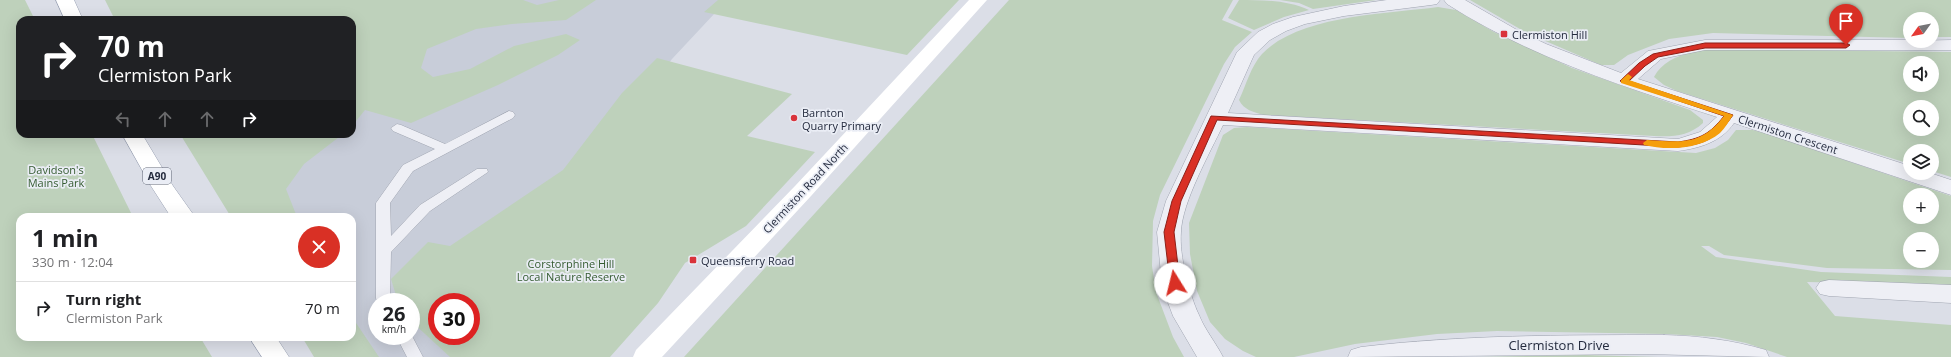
<!DOCTYPE html>
<meta charset="utf-8">
<style>
body{margin:0;font-family:"Open Sans",sans-serif;background:#f2f2f2;color:#202124;height:100vh;display:flex;flex-direction:column;font-size:15px;white-space:nowrap}
*{box-sizing:border-box;margin:0}
p{font-size:13px;color:#757577}
.icon{flex:none;width:22px;height:22px;fill:none;stroke:currentColor;stroke-width:2;stroke-linecap:round;stroke-linejoin:round}
.map{position:relative;flex:1;overflow:hidden}
.side{position:absolute;left:16px;top:213px;width:340px;height:128px;display:flex;flex-direction:column;background:#fff;border-radius:12px;box-shadow:0 4px 16px #0002}
.side>*{flex:none}
.banner{position:absolute;left:16px;top:16px;width:340px;height:122px;border-radius:12px;box-shadow:0 4px 16px #0002;background:#202124;color:#fff;overflow:hidden}
.needle{width:26px;rotate:237deg}
.fabs{position:absolute;left:1903px;top:12px;display:grid;gap:8px}
.fabs a{display:grid;place-items:center;width:36px;height:36px;border-radius:50%;background:#fff;box-shadow:0 4px 16px #0002;font-size:20px}
.speed{position:absolute;left:368px;top:293px;display:flex;gap:8px;font-size:20px;font-weight:700;text-align:center}
.speed>*{display:grid;place-content:center;width:52px;height:52px;border-radius:50%;background:#fff;box-shadow:0 4px 16px #0002;line-height:1}
.speed small{font-size:10px;font-weight:400}
.speed .limit{border:6px solid #d22;background:#fff;color:#111}
.pin{position:absolute;display:grid;place-items:center;width:34px;height:34px;color:#fff;margin:-41px -17px;border-radius:50% 50% 50% 0;rotate:-45deg;box-shadow:0 0 4px #0007}
.pin .icon{rotate:45deg}
.me{position:absolute;width:44px;margin:-22px;rotate:351deg;stroke-linejoin:round;filter:drop-shadow(0 0 3px #0008)}
.turn{display:flex;align-items:center;gap:14px;height:84px;padding:0 16px;font-size:18px}
.turn .icon{width:52px;height:52px;stroke-width:2.5}
.turn b{display:block;font-size:28px;line-height:34px}
.lanes{display:flex;align-items:center;height:38px;padding:0 16px;background:#0003;justify-content:center;gap:20px;direction:ltr}
.lanes .off{opacity:.35}
.round{display:grid;place-items:center;flex:none;width:42px;height:42px;border-radius:21px;background:#f2f2f2}
.head{display:flex;align-items:center;justify-content:space-between;height:68px;padding:0 16px}
h1{font-size:24px;font-weight:700;line-height:30px}
ul{padding:0;list-style:none}
li{display:flex;align-items:center;gap:12px;height:52px;padding:0 16px;border-top:1px solid #e0e0e0}
li div{flex:1}
li b{display:block;font-size:15px}
li em{font-style:normal}
.map>svg:first-child{display:block}
.built{fill:#c8cdd9;fill-rule:evenodd}
.green{fill:#bed1bb;fill-rule:evenodd}
.lines{fill:none;stroke-linecap:round;stroke-linejoin:round}
.lane-casing{stroke:#a0a5b1;stroke-width:1}
.street-casing{stroke:#a0a5b1;stroke-width:1}
.primary-casing{stroke:#99a1b3;stroke-width:1}
.lane{fill:#eeeff5;fill-rule:evenodd}
.street{fill:#eeeff5;fill-rule:evenodd}
.secondary{fill:#fff;fill-rule:evenodd}
.primary{fill:#fff;fill-rule:evenodd}
.route{fill:#d93025;stroke:#8d1f18}
.slow{fill:#f59e0b}
.poi-dot{fill:#d9333b;stroke:#eaedf5;stroke-width:1.5}
.labels{text-anchor:middle;dominant-baseline:central;stroke-width:3.5;stroke-linejoin:round;paint-order:stroke}
.shield{fill:#eaedf5;stroke:#5f6575;stroke-width:1}
.shield-label{font-size:10px;font-weight:bold;fill:#242b3e}
.poi-label{font-size:11px;fill:#242b3e;stroke:#eaedf5;text-anchor:start}
.street-label{font-size:11px;fill:#242b3e;stroke:#eaedf5}
.park-label{font-size:11px;fill:#345b30;stroke:#eaedf5}
.near-street-label{font-size:13px;fill:#242b3e;stroke:#eaedf5}
</style>
<div class="map">
<svg width="1951" height="357" viewBox="0 0 1951 357">
<rect width="100%" height="100%" fill="#dbdee7"/>
<path class="built" d="M 484,0 L 735,0 L 715,13 L 672,59 L 590,163 L 507,357 L 341,357 L 352,337 L 352,217 L 238,217 L 259,134 L 352,134 L 352,79 ZM 377,302 L 411,302 L 411,336 L 377,336 ZM 437,302 L 471,302 L 471,336 L 437,336 Z"/>
<path class="green" d="M 0,0 L 25,0 L 35,20 L 20,20 L 20,134 L 92,134 L 133,217 L 20,217 L 20,337 L 200,337 L 212,357 L 0,357 Z
M 105,0 L 523,0 L 537,5 L 559,0 L 596,0 L 566,20 L 512,24 L 476,29 L 427,49 L 421,68 L 433,77 L 470,69 L 514,46 L 566,34 L 580,40 L 558,55 L 498,85 L 411,123 L 365,110 L 352,126 L 352,20 L 115,20 Z
M 718,0 L 959,0 L 907,55 L 704,12 Z
M 1009,0 L 1233,0 L 1222,20 L 1252,32 L 1235,47 L 1224,64 L 1160,195 L 1153,221 L 1152,266 L 1156,292 L 1173,337 L 1184,357 L 684,357 Z
M 1239,0 C 1262,0 1287,0 1309,10 L 1284,17 L 1254,30 L 1228,18 Z
M 1280,0 L 1376,0 L 1313,9 L 1299,3 Z
M 1470,0 L 1951,0 L 1951,37 L 1932,37 L 1932,19 L 1910,19 L 1910,38 L 1713,33 L 1669,39 L 1628,55 L 1614,65 L 1601,65 L 1527,33 Z
M 1438,7 L 1456,10 L 1494,32 L 1572,68 L 1690,110 L 1703,120 L 1703,123 C 1689,136 1673,137 1654,136 L 1264,115 C 1253,112 1244,110 1239,100 C 1246,85 1251,66 1262,54 C 1299,15 1387,14 1438,7 Z
M 1739,48 L 1788,50 L 1951,52 L 1951,177 L 1932,171 L 1932,151 L 1910,151 L 1910,164 L 1677,91 L 1664,85 L 1654,77 C 1669,49 1712,49 1739,48 ZM 1910,63 L 1932,63 L 1932,85 L 1910,85 ZM 1910,107 L 1932,107 L 1932,129 L 1910,129 Z
M 657,58 L 792,94 L 747,136 L 815,152 L 746,226 L 685,263 L 658,303 L 610,357 L 450,357 L 411,321 L 411,302 L 398,302 L 391,279 L 428,242 L 450,246 L 563,170 L 622,93 ZM 437,302 L 471,302 L 471,336 L 437,336 Z
M 1247,127 L 1696,153 L 1715,148 L 1728,140 L 1736,130 L 1753,130 L 1768,134 L 1951,196 L 1951,270 L 1827,268 L 1724,255 L 1709,246 L 1701,246 L 1716,257 L 1821,272 L 1951,277 L 1951,285 L 1807,282 L 1835,316 L 1951,325 L 1951,357 L 1787,357 L 1746,343 L 1717,337 L 1666,334 L 1497,331 L 1437,334 L 1355,344 L 1294,357 L 1256,357 L 1243,351 L 1225,339 L 1210,322 L 1197,291 L 1190,254 L 1189,223 L 1223,135 L 1234,128 ZM 1910,195 L 1932,195 L 1932,217 L 1910,217 ZM 1910,239 L 1932,239 L 1932,261 L 1910,261 Z
M 180,134 L 343,134 L 304,164 L 286,189 L 297,217 L 231,217 Z
M 352,317 L 379,357 L 314,357 L 302,337 L 352,337 Z
M 1585,355 L 1658,357 L 1472,357 L 1475,357 Z"/>
<g class="lines">
<defs>
<path id="lane" d="M 509,111 L 513,112 L 515,115 L 513,118 L 413,171 L 390,203 L 391,236 L 420,205 L 477,169 L 487,169 L 488,172 L 430,211 L 391,252 L 390,298 L 393,302 L 377,302 L 376,298 L 376,203 L 403,165 L 435,149 L 393,131 L 391,128 L 397,124 L 401,125 L 445,144 Z
M 411,335 L 412,336 L 423,357 L 407,357 L 396,336 Z"/>
<path id="street" d="M 1387,0 L 1440,0 L 1437,4 L 1431,5 L 1344,16 L 1305,24 L 1286,31 L 1270,40 L 1254,55 L 1228,113 L 1678,139 L 1700,132 L 1717,117 C 1622,86 1532,58 1447,4 L 1444,0 L 1465,0 L 1517,30 L 1546,44 L 1621,73 L 1648,51 L 1705,40 L 1910,40 L 1910,41 L 1951,40 L 1951,50 L 1705,50 L 1661,59 L 1638,79 L 1910,166 L 1910,173 L 1930,173 L 1951,180 L 1951,195 L 1734,123 C 1721,142 1700,148 1678,151 L 1223,125 C 1210,153 1182,202 1181,232 C 1179,255 1189,294 1199,315 C 1205,330 1216,343 1223,357 L 1197,357 L 1173,316 L 1164,292 L 1161,274 L 1157,232 L 1166,201 L 1237,52 L 1258,32 L 1273,24 L 1293,17 L 1344,6 Z
M 1829,280 L 1951,285 L 1951,303 L 1829,296 L 1820,294 L 1816,288 L 1820,282 Z
M 1664,335 C 1699,336 1732,340 1766,350 L 1769,357 L 1645,354 L 1348,357 L 1351,350 L 1361,347 C 1461,335 1563,335 1664,335 Z"/>
<path id="primary" d="M 56,0 L 74,0 L 83,20 L 65,20 Z
M 122,134 L 142,134 L 173,186 L 195,217 L 171,217 L 151,186 Z
M 249,337 L 276,337 L 289,357 L 262,357 Z"/>
</defs>
<use href="#lane" class="lane-casing"/>
<use href="#street" class="street-casing"/>
<use href="#primary" class="primary-casing"/>
<use href="#lane" class="lane"/>
<use href="#street" class="street"/>
<path class="secondary" d="M 969,0 L 987,0 L 811,196 L 662,357 L 633,357 L 636,350 L 795,186 Z"/>
<use href="#primary" class="primary"/>
</g>
<path class="route" d="M 1705,43 L 1846,43 L 1850,45 L 1846,48 L 1705,48 L 1658,57 L 1645,66 L 1629,81 L 1733,115 C 1717,138 1706,144 1678,147 L 1217,120 L 1181,201 L 1174,232 L 1180,283 L 1175,287 L 1170,283 L 1164,232 L 1172,201 L 1211,116 L 1678,142 C 1700,139 1710,134 1724,116 L 1620,81 L 1639,63 L 1653,54 Z"/>
<path class="slow" d="M 1628,74 L 1632,77 L 1629,80 L 1733,115 C 1729,121 1725,128 1720,133 C 1701,149 1668,151 1644,145 L 1643,143 L 1647,140 C 1682,142 1701,146 1724,116 L 1621,83 L 1621,80 Z"/>
<g class="poi-dot">
<rect x="1500" y="30" width="8" height="8" rx="2"/>
<circle cx="794" cy="118" r="4"/>
<rect x="689" y="256" width="8" height="8" rx="2"/>
</g>
<g class="labels">
<rect class="shield" x="143" y="168" width="28" height="16" rx="3"/>
<g class="shield-label">
<text x="157" y="176">A90</text>
</g>
<g class="poi-label">
<text x="1512" y="34">Clermiston Hill</text>
<text x="802" y="112">Barnton<tspan x="802" dy="13">Quarry Primary</tspan></text>
<text x="701" y="260">Queensferry Road</text>
</g>
<g class="street-label">
<text transform="translate(1788 134) rotate(18)">Clermiston Crescent</text>
<text transform="translate(805 188) rotate(-47)">Clermiston Road North</text>
</g>
<g class="park-label">
<text x="56" y="169">Davidson's<tspan x="56" dy="13">Mains Park</tspan></text>
<text x="571" y="263">Corstorphine Hill<tspan x="571" dy="13">Local Nature Reserve</tspan></text>
</g>
<g class="near-street-label">
<text x="1559" y="345">Clermiston Drive</text>
</g>
</g>
</svg>
<div class="fabs">
<a><svg class="needle" viewBox="-14 -14 28 28"><path d="M0-13l5 13h-10z" fill="#e53935"/><path d="M0 13l5-13h-10z" fill="#757577"/></svg></a>
<a><svg class="icon" aria-label="sound" viewBox="0 0 24 24"><path d="M4 9h4l5-4v14l-5-4H4zM17 9q2 3 0 6"/></svg></a>
<a><svg class="icon" aria-label="search" viewBox="0 0 24 24"><circle cx="10" cy="10" r="6"/><path d="M15 15l6 6"/></svg></a>
<a><svg class="icon" aria-label="layers" viewBox="0 0 24 24"><path d="M12 4l9 5-9 5-9-5zM3 14l9 5 9-5"/></svg></a>
<a>+</a>
<a>−</a>
</div>
<div class="speed"><div>26<small>km/h</small></div><div class="limit">30</div></div>
<div class="pin" style="left:1846px;top:45px;background:#d93025"><svg class="icon" aria-label="arrive" viewBox="0 0 24 24"><path d="M6 21V4h12l-3 4 3 4H6"/></svg></div>
<svg class="me" style="left:1175px;top:283px" viewBox="-20 -20 40 40"><circle r="19" fill="#fff"/><path d="M0-13L10 11 0 6-10 11z" fill="#d93025"/></svg>
<div class="banner">
<div class="turn"><svg class="icon" aria-label="right" viewBox="0 0 24 24"><path d="M7 20v-9h11M14 6l5 5-5 5"/></svg><div><b>70 m</b>Clermiston Park</div></div>
<div class="lanes"><svg class="icon off" aria-label="left" viewBox="0 0 24 24"><path d="M17 20v-9H6M10 6l-5 5 5 5"/></svg><svg class="icon off" aria-label="ahead" viewBox="0 0 24 24"><path d="M12 20V5M6 11l6-6 6 6"/></svg><svg class="icon off" aria-label="ahead" viewBox="0 0 24 24"><path d="M12 20V5M6 11l6-6 6 6"/></svg><svg class="icon" aria-label="right" viewBox="0 0 24 24"><path d="M7 20v-9h11M14 6l5 5-5 5"/></svg></div>
</div>
<section class="side">
<div class="head"><div><h1>1 min</h1><p>330 m · 12:04</p></div><a class="round" style="background:#d93025;color:#fff"><svg class="icon" aria-label="close" viewBox="0 0 24 24"><path d="M6 6l12 12M18 6L6 18"/></svg></a></div>
<ul>
<li><svg class="icon" aria-label="right" viewBox="0 0 24 24"><path d="M7 20v-9h11M14 6l5 5-5 5"/></svg><div><b>Turn right</b><p>Clermiston Park</p></div><em>70 m</em></li>
</ul>
</section>
</div>
